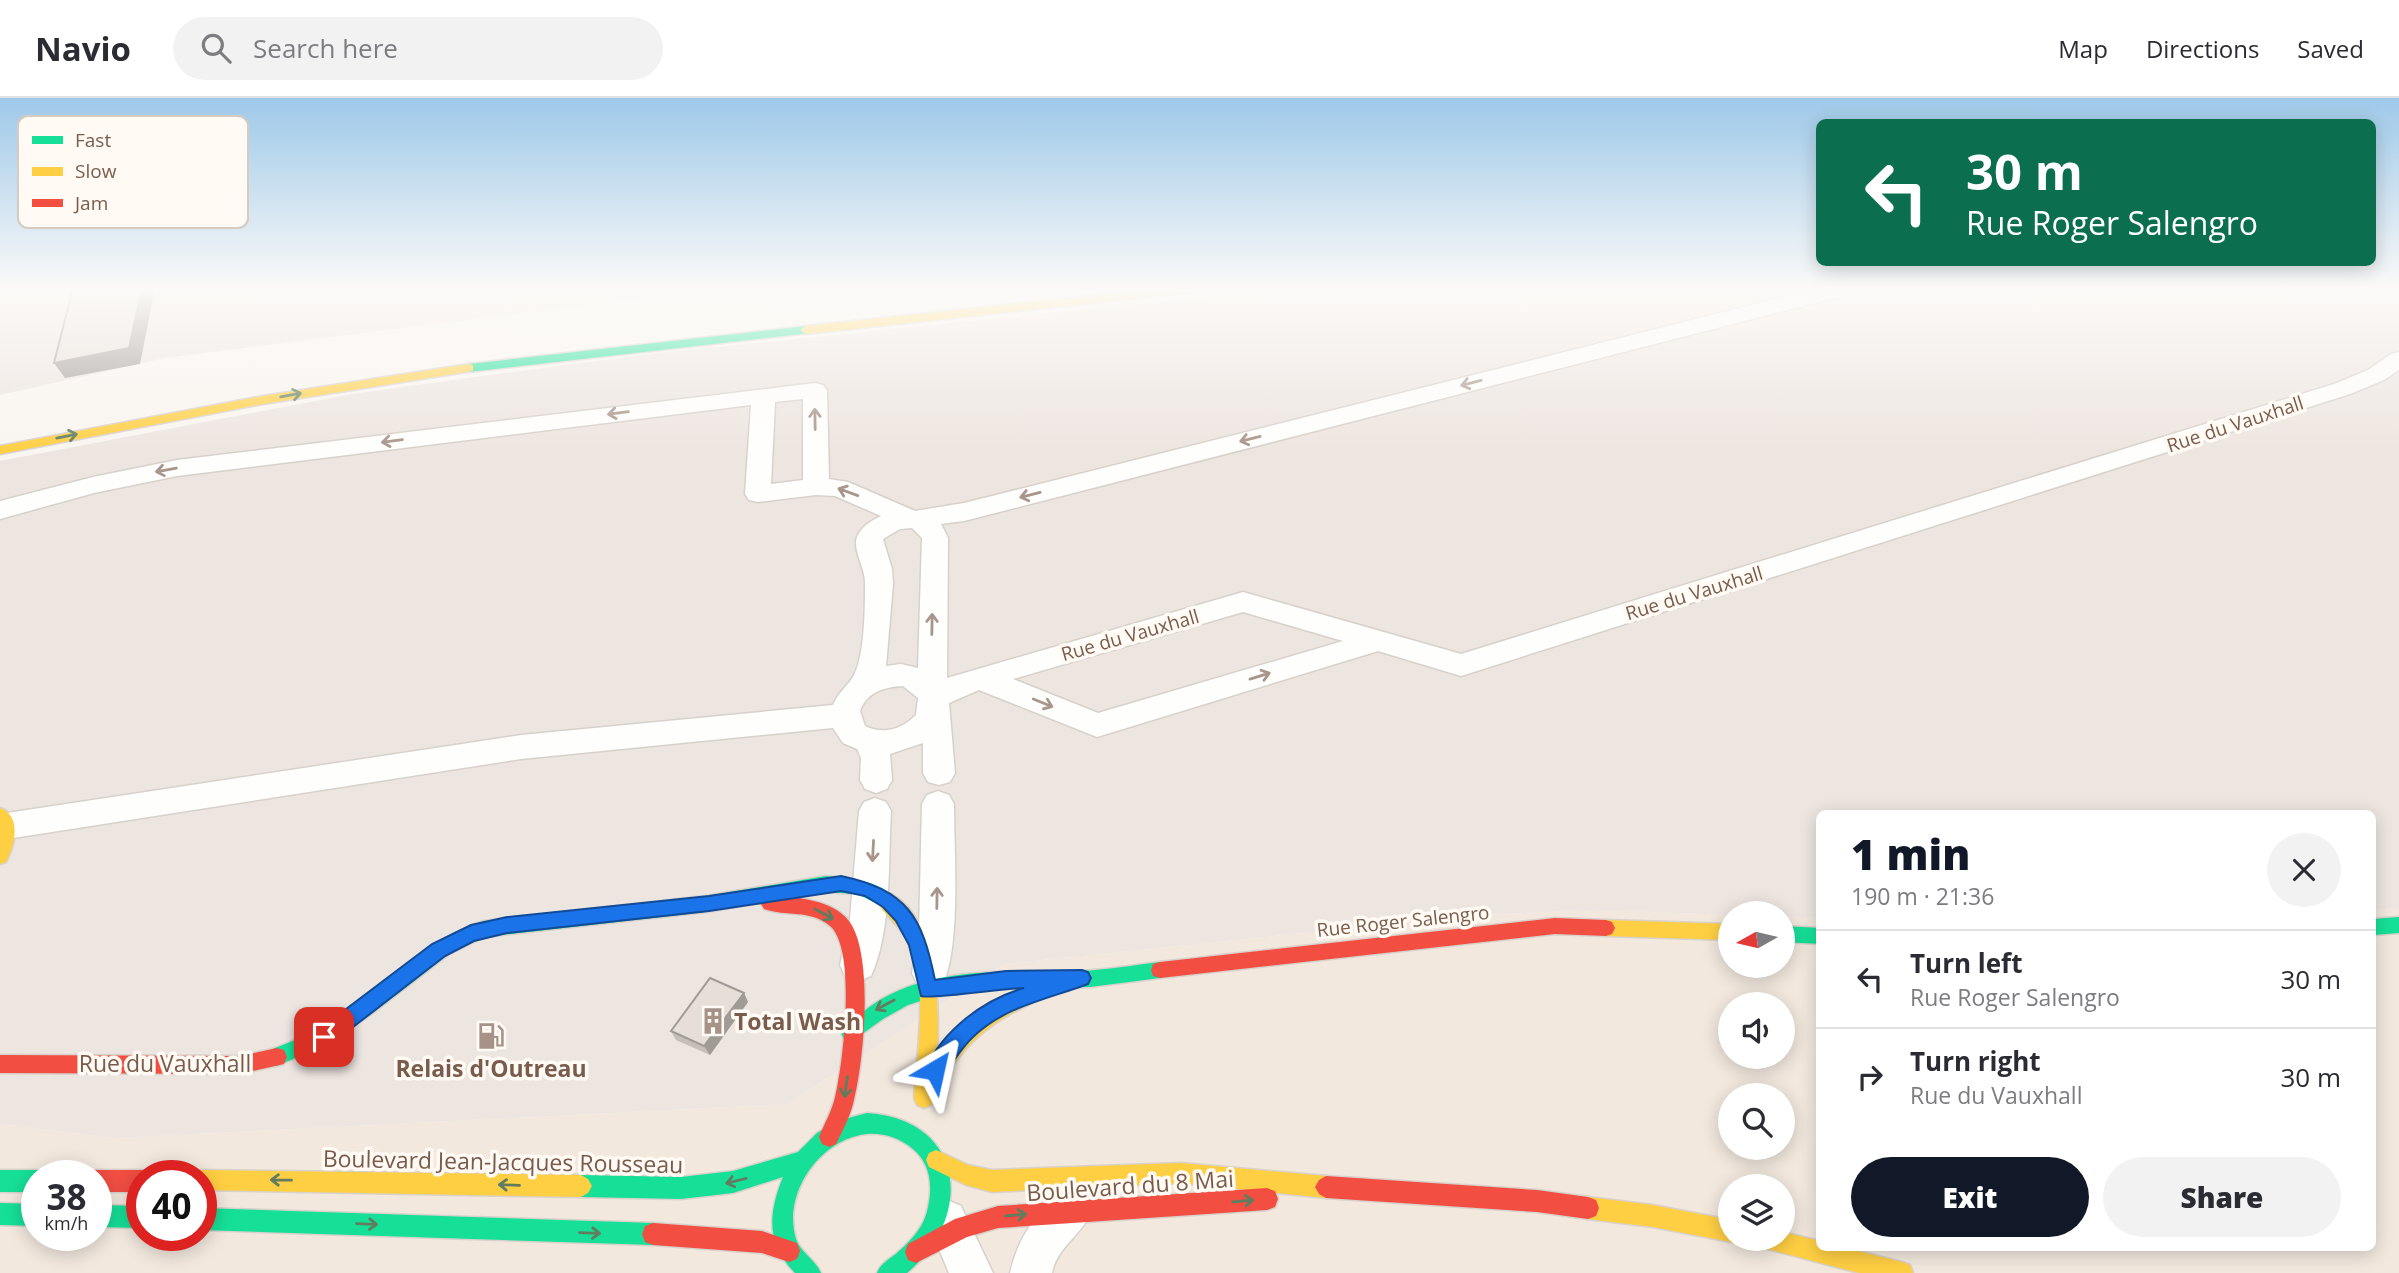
<!DOCTYPE html>
<meta charset="utf-8">
<style>
body{margin:0;font-family:"Open Sans",sans-serif;background:#f2f2f3;color:#2b2b33;height:100vh;display:flex;flex-direction:column;font-size:26px;white-space:nowrap}
*{box-sizing:border-box;margin:0}
p{font-size:23px;color:#7c7c81}
.icon{flex:none;width:38px;height:38px;fill:none;stroke:currentColor;stroke-width:2;stroke-linecap:round;stroke-linejoin:round}
.map{position:relative;flex:1;overflow:hidden}
.side{position:absolute;left:1816px;top:712px;width:560px;height:441px;display:flex;flex-direction:column;background:#fff;border-radius:10px;box-shadow:0 4px 18px #0003}
.side>*{flex:none}
.guide{position:absolute;left:1816px;top:21px;width:560px;height:147px;border-radius:10px;box-shadow:0 4px 18px #0003;background:#0b6e4f;color:#fff;overflow:hidden}
.needle{width:46px;rotate:262deg}
.tools{position:absolute;left:1718px;top:803px;display:grid;gap:14px}
.tools a{display:grid;place-items:center;width:77px;height:77px;border-radius:50%;background:#fff;box-shadow:0 4px 18px #0003;font-size:35px}
.speed{position:absolute;left:21px;top:1062px;display:flex;gap:14px;font-size:35px;font-weight:700;text-align:center}
.speed>*{display:grid;place-content:center;width:91px;height:91px;border-radius:50%;background:#fff;box-shadow:0 4px 18px #0003;line-height:1}
.speed small{font-size:18px;font-weight:400}
.speed .limit{border:10px solid #d22;background:#fff;color:#111}
.pin{position:absolute;display:grid;place-items:center;width:60px;height:60px;color:#fff;margin:-30px;border-radius:14px;box-shadow:0 4px 10px #0006}
.me{position:absolute;width:77px;margin:-38px;rotate:36deg;stroke-linejoin:round;filter:drop-shadow(0 0 5px #0008)}
.turn{display:flex;align-items:center;gap:24px;height:147px;padding:0 35px;font-size:32px}
.turn .icon{width:91px;height:91px;stroke-width:2.5}
.turn b{display:block;font-size:49px;line-height:60px}
.round{display:grid;place-items:center;flex:none;width:74px;height:74px;border-radius:37px;background:#f2f2f3}
.summary{display:flex;align-items:center;justify-content:space-between;height:119px;padding:0 35px}
h1{font-size:42px;font-weight:800;line-height:52px;color:#111827}
.button{display:flex;gap:14px;margin-top:auto;padding:14px 35px}
.button a{flex:1;height:80px;border-radius:42px;background:#111827;color:#fff;font-size:28px;font-weight:800;line-height:80px;text-align:center}
.button a+a{background:#f2f2f3;color:#2b2b33}
ul{padding:0;list-style:none}
li{display:flex;align-items:center;gap:21px;height:98px;padding:0 35px;border-top:2px solid #e1e1e2}
li div{flex:1}
li b{display:block;font-size:26px}
li em{font-style:normal}
header{display:flex;align-items:center;gap:42px;box-sizing:border-box;height:98px;padding:0 35px;background:#fff;border-bottom:2px solid #e1e1e2}
header strong{font-size:33px}
nav{display:flex;gap:38px;margin-inline-start:auto;font-size:24px}
.search{width:490px;height:63px;background:#f2f2f3;display:flex;align-items:center;gap:18px;box-sizing:border-box;padding:0 24px;border-radius:38px;color:#7c7c81;font-size:26px}
.map>svg:first-child{display:block}
.residential{fill:#f2e8de;fill-rule:evenodd}
.industrial{fill:#ede5e0}
.lines{fill:none;stroke-linecap:round;stroke-linejoin:round}
.street-casing{stroke:#d7d1cb;stroke-width:3}
.fast-casing{stroke:#d9d2cb;stroke-width:3}
.slow-casing{stroke:#d9d2cb;stroke-width:3}
.jam-casing{stroke:#d9d2cb;stroke-width:3}
.street{fill:#fefefd;fill-rule:evenodd}
.fast{fill:#16e098;fill-rule:evenodd}
.slow{fill:#ffcf43;fill-rule:evenodd}
.jam{fill:#f24e42;fill-rule:evenodd}
.wall{fill:#c6bfb9}
.shaded-wall{fill:#a19b96}
.building{fill:#e6ded7;stroke:#a19b96;stroke-width:2}
.oneway{stroke:#a8958b}
.oneway2{stroke:#617d60}
.route{fill:#1a73e8;stroke:#114b97;stroke-width:2}
.labels{text-anchor:middle;dominant-baseline:central;stroke-width:7;stroke-linejoin:round;paint-order:stroke}
.street-label{font-size:19px;fill:#7a5c4d;stroke:#fffaf3}
.near-poi-label{font-size:23px;font-weight:bold;fill:#7a5c4d;stroke:#fffaf3;text-anchor:start}
.near-street-label{font-size:23px;fill:#7a5c4d;stroke:#fffaf3}
.key{fill:#fffaf3;stroke:#d7cbc1;stroke-width:2}
.key-label{font-size:19px;fill:#7a5c4d}
</style>
<header>
<strong>Navio</strong>
<div class="search"><svg class="icon" aria-label="search" viewBox="0 0 24 24"><circle cx="10" cy="10" r="6"/><path d="M15 15l6 6"/></svg>Search here</div>
<nav><a>Map</a><a>Directions</a><a>Saved</a></nav>
</header>
<div class="map">
<svg width="2399" height="1175" viewBox="0 0 2399 1175">
<rect width="100%" height="100%" fill="#f9f5f0"/>
<path class="residential" d="M 2399,810 L 2399,1175 L 0,1175 L 0,1026 L 116,1040 L 787,1006 L 1004,866 L 1478,817 L 1596,812 L 1731,817 L 1731,868 L 1783,868 L 1783,818 L 1820,820 L 1820,1150 L 2373,1150 L 2373,812 ZM 1731,906 L 1783,906 L 1783,959 L 1731,959 ZM 1731,998 L 1783,998 L 1783,1050 L 1731,1050 ZM 37,1078 L 96,1078 L 96,1138 L 37,1138 ZM 142,1078 L 201,1078 L 201,1138 L 142,1138 ZM 1731,1088 L 1783,1088 L 1783,1141 L 1731,1141 Z"/>
<path class="industrial" d="M 0,190 L 764,190 L 627,202 L 165,260 L 0,297 Z
M 1295,190 L 2399,190 L 2399,810 L 2373,812 L 2373,716 L 1820,716 L 1820,820 L 1783,818 L 1783,816 L 1731,817 L 1596,812 L 1478,817 L 1004,866 L 787,1006 L 116,1040 L 0,1026 L 0,363 L 352,296 L 504,275 L 659,255 Z"/>
<g class="lines">
<defs>
<path id="street" d="M 1819,190 L 1857,190 L 1854,195 L 964,423 L 941,426 L 948,440 L 947,580 L 1243,494 L 1461,556 L 2334,286 L 2368,272 L 2391,256 L 2399,254 L 2399,272 L 2384,282 L 2350,296 L 1461,578 L 1378,553 L 1097,639 L 979,592 L 949,605 L 955,675 L 950,684 L 939,687 L 928,684 L 923,675 L 923,645 L 890,656 L 892,682 L 887,691 L 876,695 L 865,691 L 860,682 L 861,660 L 857,651 L 843,645 L 833,630 L 521,661 L 7,741 L 0,739 L 0,717 L 7,715 L 521,637 L 833,607 C 838,594 849,587 854,577 C 865,556 865,509 865,486 C 866,471 852,452 857,439 C 861,429 872,422 881,418 L 835,398 L 816,397 L 758,404 L 749,402 L 745,396 L 751,307 L 177,378 L 94,395 L 0,421 L 0,403 L 93,379 L 177,362 L 815,285 L 823,287 L 827,292 L 829,381 L 848,384 L 915,413 L 964,405 ZM 803,301 L 803,382 L 771,386 L 775,304 ZM 912,430 L 922,440 L 918,570 L 901,566 L 886,568 L 893,486 L 892,471 L 883,441 L 900,431 ZM 1243,514 L 1343,543 L 1098,615 L 1013,581 ZM 903,588 L 918,600 L 916,617 C 902,631 884,637 865,628 L 860,613 C 867,594 884,589 903,588 Z
M 938,693 L 949,697 L 954,706 C 954,753 961,846 943,886 L 930,891 L 917,886 L 912,875 L 919,834 L 922,706 L 927,697 Z
M 875,700 L 886,704 L 891,713 C 888,763 892,833 871,878 L 858,883 L 845,878 L 840,867 L 850,821 L 859,713 L 864,704 Z
M 1072,1093 L 1086,1099 L 1092,1113 C 1082,1137 1057,1149 1052,1175 L 1010,1175 C 1018,1140 1038,1107 1072,1093 Z
M 947,1102 L 961,1108 L 993,1175 L 949,1175 L 927,1122 L 933,1108 Z"/>
<path id="fast" d="M 806,228 L 812,232 L 810,235 L 469,274 L 463,270 L 469,266 Z
M 826,778 C 845,780 884,782 893,801 L 890,806 L 884,809 L 857,796 L 826,794 L 706,814 L 484,839 L 449,856 L 370,917 L 329,945 L 277,968 L 270,966 L 267,959 L 270,952 C 294,943 317,933 338,918 C 389,883 424,844 484,823 L 706,798 Z
M 2399,819 L 2399,835 L 2373,837 L 2373,821 Z
M 1783,828 L 1820,830 L 1820,846 L 1783,844 Z
M 1160,864 L 1167,866 L 1169,872 L 1167,878 L 1160,880 L 1090,889 L 988,891 L 930,900 L 908,907 L 883,921 L 851,944 L 844,941 L 841,935 C 846,925 855,920 864,913 C 924,865 1009,875 1080,873 C 1107,872 1134,867 1160,864 Z
M 867,1015 C 965,1021 975,1119 907,1175 L 877,1175 C 881,1164 891,1161 899,1153 C 913,1141 925,1127 928,1109 C 933,1087 930,1065 913,1051 C 855,1003 777,1078 796,1141 C 800,1154 816,1162 821,1175 L 795,1175 C 766,1145 768,1116 783,1079 L 733,1095 L 681,1101 L 581,1099 L 574,1095 L 570,1088 L 574,1081 L 581,1077 L 681,1079 L 733,1073 L 798,1054 L 817,1035 L 837,1023 Z
M 0,1072 L 37,1072 L 45,1078 L 37,1078 L 37,1094 L 0,1094 Z
M 0,1105 L 37,1106 L 37,1128 L 0,1127 Z
M 96,1107 L 142,1108 L 142,1130 L 96,1129 Z
M 201,1110 L 653,1125 L 661,1128 L 664,1136 L 661,1144 L 653,1147 L 201,1132 Z"/>
<path id="slow" d="M 1166,190 L 1207,190 L 1202,193 L 806,236 L 800,232 L 806,228 Z
M 469,266 L 473,267 L 473,273 L 263,306 L 0,356 L 0,348 L 263,298 Z
M 0,710 C 23,718 14,749 6,764 L 0,766 Z
M 884,793 C 938,812 940,909 937,955 C 963,916 1005,897 1047,881 L 1054,884 L 1057,890 L 1054,896 C 993,919 957,947 931,1007 L 924,1010 L 917,1007 L 914,1000 C 917,950 929,891 908,844 C 900,826 883,817 875,801 L 878,796 Z
M 1606,822 L 1731,826 L 1731,842 L 1606,838 L 1600,836 L 1597,830 L 1600,824 Z
M 936,1052 L 968,1067 L 992,1072 L 1181,1065 L 1326,1078 L 1333,1082 L 1337,1089 L 1333,1096 L 1326,1100 L 1181,1085 L 992,1094 L 966,1087 L 929,1069 L 926,1062 L 929,1055 Z
M 201,1072 L 581,1077 L 588,1081 L 592,1088 L 588,1095 L 581,1099 L 201,1092 L 201,1078 L 192,1078 Z
M 1588,1099 L 1653,1107 L 1731,1122 L 1731,1141 L 1738,1141 L 1731,1144 L 1653,1129 L 1588,1121 L 1580,1118 L 1577,1110 L 1580,1102 Z
M 1783,1134 L 1820,1143 L 1820,1150 L 1846,1150 L 1902,1164 L 1910,1167 L 1913,1175 L 1859,1175 L 1760,1149 L 1757,1141 L 1783,1141 Z"/>
<path id="jam" d="M 770,798 C 796,799 832,801 849,823 C 874,856 864,962 854,1002 C 851,1017 843,1032 836,1046 L 829,1049 L 822,1046 L 819,1039 C 824,1026 832,1013 835,999 C 843,966 857,851 830,828 C 810,811 786,819 764,811 L 761,806 L 764,801 Z
M 1555,820 L 1606,822 L 1612,824 L 1615,830 L 1612,836 L 1606,838 L 1555,836 L 1160,880 L 1153,878 L 1151,872 L 1153,866 L 1160,864 Z
M 277,950 L 284,952 L 287,959 L 284,966 L 240,976 L 0,975 L 0,957 L 240,958 Z
M 96,1072 L 142,1072 L 150,1078 L 142,1078 L 142,1094 L 96,1094 L 96,1078 L 88,1078 Z
M 1326,1078 L 1537,1092 L 1588,1099 L 1596,1102 L 1599,1110 L 1596,1118 L 1588,1121 L 1537,1114 L 1326,1100 L 1319,1096 L 1315,1089 L 1319,1082 Z
M 1267,1090 L 1275,1093 L 1278,1101 L 1275,1109 L 1267,1112 L 998,1130 L 967,1139 L 916,1165 L 908,1162 L 905,1154 L 908,1146 L 955,1121 L 998,1108 Z
M 653,1125 L 762,1133 L 797,1145 L 800,1153 L 797,1161 L 789,1164 L 762,1155 L 653,1147 L 645,1144 L 642,1136 L 645,1128 Z"/>
</defs>
<use href="#street" class="street-casing"/>
<use href="#fast" class="fast-casing"/>
<use href="#slow" class="slow-casing"/>
<use href="#jam" class="jam-casing"/>
<use href="#street" class="street"/>
<use href="#fast" class="fast"/>
<use href="#slow" class="slow"/>
<use href="#jam" class="jam"/>
</g>
<path class="wall" d="M 744,895 L 748,904 L 710,957 L 676,942 L 671,933 Z"/>
<path class="shaded-wall" d="M 142,190 L 155,190 L 140,266 L 65,280 L 54,265 Z
M 744,895 L 748,904 L 710,957 L 704,948 Z"/>
<path class="building" d="M 73,190 L 142,190 L 129,250 L 54,265 Z
M 710,880 L 744,895 L 704,948 L 671,933 Z"/>
<defs><path id="oneway-shaft" d="M-6 0H5M1.5-3L5.5 0L1.5 3" fill="none" stroke-width="1.6" stroke-linecap="round" stroke-linejoin="round" transform="scale(1.75)"/></defs>
<g class="oneway">
<use href="#oneway-shaft" transform="translate(1471 285) rotate(166)"/>
<use href="#oneway-shaft" transform="translate(618 315) rotate(173)"/>
<use href="#oneway-shaft" transform="translate(815 321) rotate(-91)"/>
<use href="#oneway-shaft" transform="translate(1250 341) rotate(166)"/>
<use href="#oneway-shaft" transform="translate(392 343) rotate(173)"/>
<use href="#oneway-shaft" transform="translate(166 372) rotate(170)"/>
<use href="#oneway-shaft" transform="translate(848 394) rotate(-160)"/>
<use href="#oneway-shaft" transform="translate(1030 397) rotate(166)"/>
<use href="#oneway-shaft" transform="translate(932 526) rotate(-89)"/>
<use href="#oneway-shaft" transform="translate(1260 578) rotate(-17)"/>
<use href="#oneway-shaft" transform="translate(1043 605) rotate(22)"/>
<use href="#oneway-shaft" transform="translate(873 753) rotate(93)"/>
<use href="#oneway-shaft" transform="translate(937 800) rotate(-89)"/>
</g>
<g class="oneway2">
<use href="#oneway-shaft" transform="translate(291 297) rotate(-10)"/>
<use href="#oneway-shaft" transform="translate(67 338) rotate(-11)"/>
<use href="#oneway-shaft" transform="translate(824 816) rotate(28)"/>
<use href="#oneway-shaft" transform="translate(885 907) rotate(152)"/>
<use href="#oneway-shaft" transform="translate(846 989) rotate(98)"/>
<use href="#oneway-shaft" transform="translate(281 1082) rotate(-179)"/>
<use href="#oneway-shaft" transform="translate(736 1083) rotate(166)"/>
<use href="#oneway-shaft" transform="translate(509 1087) rotate(-178)"/>
<use href="#oneway-shaft" transform="translate(1243 1103) rotate(-5)"/>
<use href="#oneway-shaft" transform="translate(1016 1117) rotate(-5)"/>
<use href="#oneway-shaft" transform="translate(367 1126) rotate(2)"/>
<use href="#oneway-shaft" transform="translate(590 1135) rotate(2)"/>
</g>
<linearGradient id="sky" x2="0" y2="1"><stop stop-color="#9ec9e9"/><stop offset="0.54" stop-color="#fcfaf8"/><stop offset="1" stop-color="#fcfaf8" stop-opacity="0"/></linearGradient>
<rect width="2399" height="355" fill="url(#sky)"/>
<path class="route" d="M 841,778 C 907,792 922,818 935,882 L 1006,873 L 1082,872 L 1088,874 L 1091,880 L 1088,886 C 1048,901 1005,908 973,939 C 961,950 952,966 942,979 L 935,981 L 928,979 L 925,972 C 943,932 983,902 1024,890 C 1006,890 929,902 921,898 L 909,847 L 896,823 L 883,809 L 865,798 L 841,793 L 709,813 L 507,835 L 474,843 L 445,858 L 331,946 L 324,949 L 317,946 L 314,939 L 317,933 L 432,846 L 471,827 L 507,819 L 709,798 Z"/>
<defs>
<symbol id="building-bare" viewBox="-9 -9 18 18"><path d="M-4-6H4V6H1V3H-1V6H-4ZM-2.5-4.3h1.7v1.8h-1.7ZM.8-4.3h1.7v1.8H.8ZM-2.5-1h1.7V.8h-1.7ZM.8-1h1.7V.8H.8Z" fill="#a69286" stroke="#fffaf3" stroke-width="2.5" paint-order="stroke"/></symbol>
<symbol id="fuel-bare" viewBox="-9 -9 18 18"><path d="M-5.5-6h7V0h2V4h1.3V-2.5L3-4.5l.8-.8L6-3V5H2.5V1h-1V6h-7ZM-4.2-4.7v3.2H.2V-4.7Z" fill="#a69286" stroke="#fffaf3" stroke-width="2.5" paint-order="stroke"/></symbol>
</defs>
<g fill-rule="evenodd">
<use href="#building-bare" x="694" y="904" width="38" height="38"/>
<use href="#fuel-bare" x="472" y="919" width="38" height="38"/>
</g>
<g class="labels">
<g class="street-label">
<text transform="translate(2235 326) rotate(-18)">Rue du Vauxhall</text>
<text transform="translate(1694 495) rotate(-17)">Rue du Vauxhall</text>
<text transform="translate(1130 537) rotate(-16)">Rue du Vauxhall</text>
<text transform="translate(1403 823) rotate(-6)">Rue Roger Salengro</text>
</g>
<g class="near-poi-label">
<text x="734" y="923">Total Wash</text>
<text x="491" y="970" text-anchor="middle">Relais d'Outreau</text>
</g>
<g class="near-street-label">
<text x="165" y="965">Rue du Vauxhall</text>
<text transform="translate(503 1063) rotate(1)">Boulevard Jean-Jacques Rousseau</text>
<text transform="translate(1130 1087) rotate(-4)">Boulevard du 8 Mai</text>
</g>
</g>
<rect x="18" y="18" width="230" height="112" rx="10" class="key"/>
<rect x="32" y="38" width="31" height="8" fill="#16e098"/>
<rect x="32" y="69" width="31" height="9" fill="#ffcf43"/>
<rect x="32" y="101" width="31" height="8" fill="#f24e42"/>
<g class="key-label">
<text x="75" y="49">Fast</text>
<text x="75" y="80">Slow</text>
<text x="75" y="112">Jam</text>
</g>
</svg>
<div class="tools">
<a><svg class="needle" viewBox="-14 -14 28 28"><path d="M0-13l5 13h-10z" fill="#e53935"/><path d="M0 13l5-13h-10z" fill="#7c7c81"/></svg></a>
<a><svg class="icon" aria-label="sound" viewBox="0 0 24 24"><path d="M4 9h4l5-4v14l-5-4H4zM17 9q2 3 0 6"/></svg></a>
<a><svg class="icon" aria-label="search" viewBox="0 0 24 24"><circle cx="10" cy="10" r="6"/><path d="M15 15l6 6"/></svg></a>
<a><svg class="icon" aria-label="layers" viewBox="0 0 24 24"><path d="M12 4l9 5-9 5-9-5zM3 14l9 5 9-5"/></svg></a>
</div>
<div class="speed"><div>38<small>km/h</small></div><div class="limit">40</div></div>
<div class="pin" style="left:324px;top:939px;background:#d93025"><svg class="icon" aria-label="arrive" viewBox="0 0 24 24"><path d="M6 21V4h12l-3 4 3 4H6"/></svg></div>
<svg class="me" style="left:935px;top:972px" viewBox="-20 -20 40 40"><path d="M0-17L14 15 0 8-14 15z" fill="#1a73e8" stroke="#fff" stroke-width="4"/></svg>
<div class="guide">
<div class="turn"><svg class="icon" aria-label="left" viewBox="0 0 24 24"><path d="M17 20v-9H6M10 6l-5 5 5 5"/></svg><div><b>30 m</b>Rue Roger Salengro</div></div>
</div>
<section class="side">
<div class="summary"><div><h1>1 min</h1><p>190 m · 21:36</p></div><a class="round"><svg class="icon" aria-label="close" viewBox="0 0 24 24"><path d="M6 6l12 12M18 6L6 18"/></svg></a></div>
<ul>
<li><svg class="icon" aria-label="left" viewBox="0 0 24 24"><path d="M17 20v-9H6M10 6l-5 5 5 5"/></svg><div><b>Turn left</b><p>Rue Roger Salengro</p></div><em>30 m</em></li>
<li><svg class="icon" aria-label="right" viewBox="0 0 24 24"><path d="M7 20v-9h11M14 6l5 5-5 5"/></svg><div><b>Turn right</b><p>Rue du Vauxhall</p></div><em>30 m</em></li>
</ul>
<div class="button"><a>Exit</a><a>Share</a></div>
</section>
</div>
